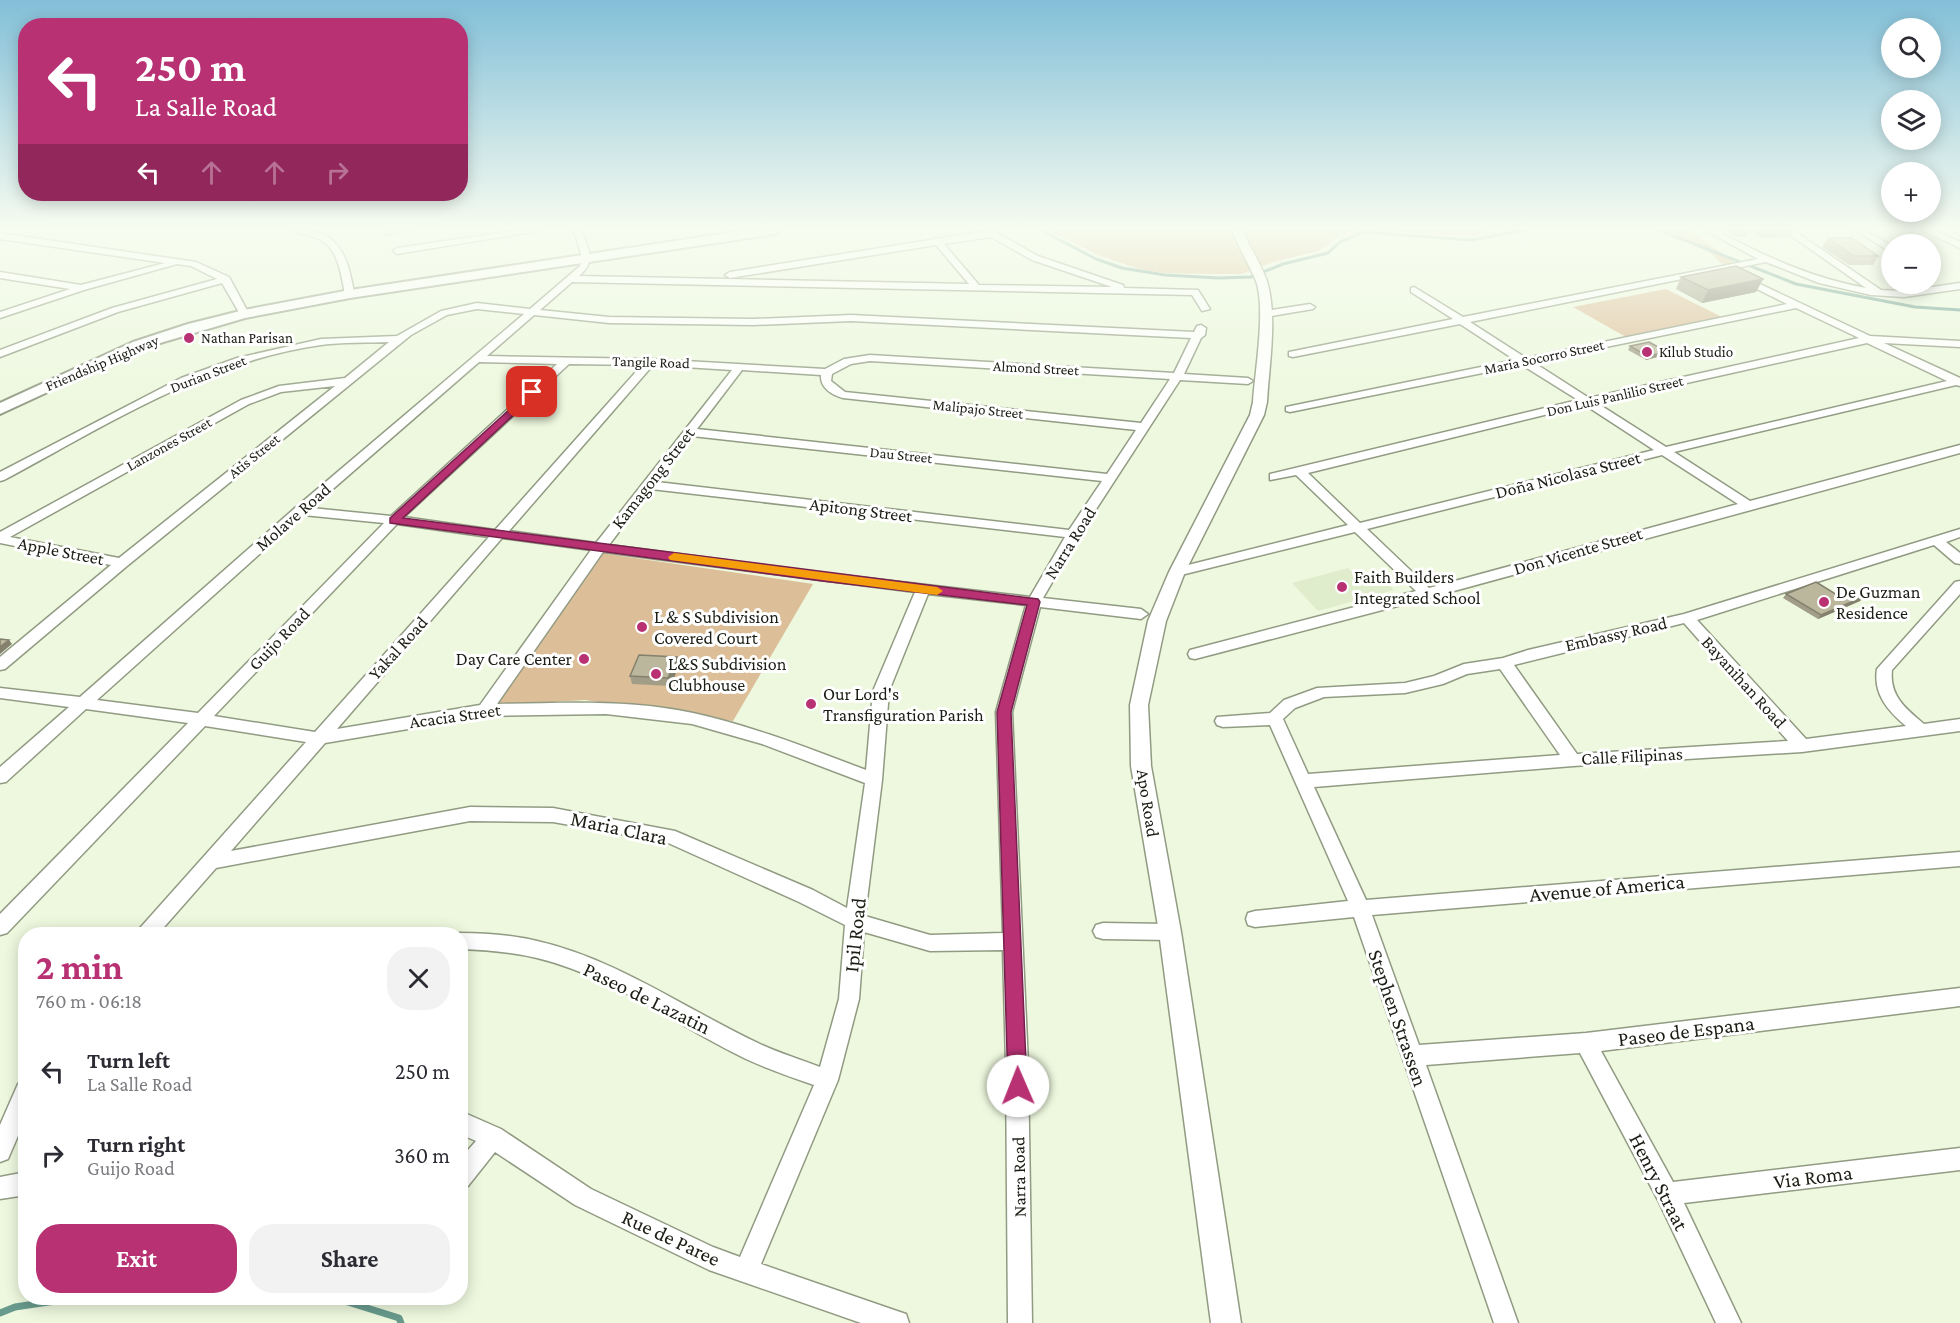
<!DOCTYPE html>
<meta charset="utf-8">
<style>
body{margin:0;font-family:"Crimson Pro",serif;background:#f2f2f3;color:#2b2b33;height:100vh;display:flex;flex-direction:column;font-size:22px;white-space:nowrap}
*{box-sizing:border-box;margin:0}
p{font-size:20px;color:#7c7c81}
.icon{flex:none;width:33px;height:33px;fill:none;stroke:currentColor;stroke-width:2;stroke-linecap:round;stroke-linejoin:round}
.map{position:relative;flex:1;overflow:hidden}
.drawer{position:absolute;left:18px;top:927px;width:450px;height:378px;display:flex;flex-direction:column;background:#fff;border-radius:24px;box-shadow:0 3px 15px #0003}
.drawer>*{flex:none}
.banner{position:absolute;left:18px;top:18px;width:450px;height:183px;border-radius:24px;box-shadow:0 3px 15px #0003;background:#b73173;color:#fff;overflow:hidden}
.tools{position:absolute;left:1881px;top:18px;display:grid;gap:12px}
.tools a{display:grid;place-items:center;width:60px;height:60px;border-radius:50%;background:#fff;box-shadow:0 3px 15px #0003;font-size:30px}
.pin{position:absolute;display:grid;place-items:center;width:51px;height:51px;color:#fff;margin:-26px;border-radius:12px;box-shadow:0 3px 9px #0006}
.me{position:absolute;width:66px;margin:-33px;rotate:359deg;stroke-linejoin:round;filter:drop-shadow(0 0 4px #0008)}
.turn{display:flex;align-items:center;gap:21px;height:126px;padding:0 18px;font-size:27px}
.turn .icon{width:78px;height:78px;stroke-width:2.5}
.turn b{display:block;font-size:42px;line-height:51px}
.lanes{display:flex;align-items:center;height:57px;padding:0 18px;background:#0003;justify-content:center;gap:30px;direction:ltr}
.lanes .off{opacity:.35}
.round{display:grid;place-items:center;flex:none;width:63px;height:63px;border-radius:24px;background:#f2f2f3}
.headline{display:flex;align-items:center;justify-content:space-between;height:102px;padding:0 18px}
h1{font-size:36px;font-weight:700;line-height:45px;color:#b73173}
.primary-button{display:flex;gap:12px;margin-top:auto;padding:12px 18px}
.primary-button a{flex:1;height:69px;border-radius:24px;background:#b73173;color:#fff;font-size:24px;font-weight:700;line-height:69px;text-align:center}
.primary-button a+a{background:#f2f2f3;color:#2b2b33}
ul{padding:0;list-style:none}
li{display:flex;align-items:center;gap:18px;height:84px;padding:0 18px}
li div{flex:1}
li b{display:block;font-size:22px}
li em{font-style:normal}
.map>svg:first-child{display:block}
.built{fill:#dfedcc}
.green{fill:#dcbe98}
.lines{fill:none;stroke-linecap:round;stroke-linejoin:round}
.stream-far1{stroke:#689b8d;stroke-width:3}
.stream{stroke:#689b8d;stroke-width:7}
.minor-casing{stroke:#919b83;stroke-width:3}
.tertiary-casing{stroke:#919b83;stroke-width:3}
.primary-casing{stroke:#919b83;stroke-width:4}
.minor{fill:#fff;fill-rule:evenodd}
.tertiary{fill:#fff;fill-rule:evenodd}
.primary{fill:#fff;fill-rule:evenodd}
.wall{fill:#a19d87}
.shaded-wall{fill:#83806e}
.building{fill:#bbb79d;stroke:#83806e;stroke-width:1.5}
.route{fill:#b73173;stroke:#77204b;stroke-width:1.5}
.slow{fill:#f59e0b}
.poi-dot{fill:#b73173;stroke:#fff;stroke-width:2}
.labels{text-anchor:middle;dominant-baseline:central;stroke-width:6;stroke-linejoin:round;paint-order:stroke}
.far-poi-label{font-size:15px;fill:#1b1e15;stroke:#fff;text-anchor:start}
.far-street-label{font-size:15px;fill:#1b1e15;stroke:#fff}
.street-label{font-size:18px;fill:#1b1e15;stroke:#fff}
.poi-label{font-size:18px;fill:#1b1e15;stroke:#fff;text-anchor:start}
.near-street-label{font-size:21px;fill:#1b1e15;stroke:#fff}
</style>
<div class="map">
<svg width="1960" height="1323" viewBox="0 0 1960 1323">
<rect width="100%" height="100%" fill="#edf8de"/>
<path class="built" d="M 1348,568 L 1361,581 L 1379,576 L 1394,590 L 1318,611 L 1292,583 Z"/>
<path class="green" d="M 1048,230 L 1490,230 L 1476,235 L 1359,230 L 1342,234 L 1318,251 L 1273,262 L 1242,274 L 1215,274 L 1165,273 L 1139,269 L 1098,255 Z
M 1667,230 L 1689,230 L 1736,263 L 1724,266 L 1712,254 Z
M 1666,289 L 1722,317 L 1626,337 L 1573,307 Z
M 593,552 L 813,584 L 733,721 L 585,700 L 487,706 Z"/>
<g class="lines">
<path class="stream-far1" d="M 1041,230 L 1096,259 L 1122,268 L 1165,275 L 1219,278 L 1251,277 L 1283,264 L 1328,253 L 1340,242 L 1363,232 L 1471,240 L 1525,230
M 1659,230 L 1796,284 L 1915,307 L 1960,310"/>
<path class="stream" d="M 335,1298 L 399,1318 L 401,1323
M 0,1313 L 15,1307 L 75,1298"/>
<defs>
<path id="minor" d="M 292,230 C 326,230 341,239 350,273 C 351,281 355,289 353,296 L 345,294 C 341,275 339,249 319,239 C 311,234 300,235 292,230 Z
M 390,230 L 411,230 L 385,235 L 385,231 Z
M 520,230 L 543,230 L 397,254 L 393,251 L 397,248 Z
M 574,230 L 582,230 C 588,250 597,261 579,276 L 969,284 L 936,245 L 730,278 L 725,275 L 730,272 L 992,230 L 1038,256 L 1123,285 L 1124,288 L 1198,290 L 1210,309 L 1202,311 L 1192,295 L 572,282 L 540,310 L 609,317 L 753,319 L 851,315 L 1194,332 L 1197,326 L 1201,325 L 1206,328 L 1205,335 L 1201,338 L 1184,374 L 1248,378 L 1253,381 L 1248,384 L 1180,380 L 1080,534 L 1043,598 L 1141,609 L 1148,614 L 1141,619 L 1040,607 L 1012,712 L 1028,1064 L 1032,1323 L 1008,1323 L 1006,1064 L 1003,950 L 930,951 L 864,932 L 859,999 L 838,1080 L 761,1264 L 897,1311 L 906,1314 L 909,1323 L 861,1323 L 709,1270 L 575,1205 L 495,1152 L 468,1186 L 460,1189 L 460,1159 L 476,1141 L 460,1134 L 460,1111 L 501,1129 L 591,1189 L 713,1247 L 740,1257 L 814,1085 C 791,1077 768,1069 746,1059 C 677,1026 612,976 537,958 C 512,952 487,950 460,949 L 460,934 L 455,934 L 460,933 C 486,933 511,935 537,941 C 617,959 687,1010 760,1044 C 779,1053 800,1059 820,1067 L 839,999 L 845,925 L 799,902 L 666,842 L 553,822 L 470,821 L 216,868 L 158,934 L 138,934 L 140,928 L 306,742 L 205,726 L 7,933 L 0,935 L 0,914 L 188,723 L 86,709 L 6,782 L 0,783 L 0,767 L 69,707 L 0,698 L 0,688 L 80,697 L 295,508 L 524,314 L 477,309 L 447,315 L 411,335 L 127,566 L 5,669 L 0,670 L 0,657 L 111,565 L 0,543 L 0,532 L 241,400 L 279,386 L 345,378 L 389,342 C 367,343 343,342 321,345 C 206,361 105,426 4,480 L 0,481 L 0,472 L 181,378 L 237,358 L 321,339 L 397,336 L 441,311 L 477,303 L 530,309 L 580,266 L 582,258 ZM 991,237 L 1032,260 L 1112,287 L 979,285 L 944,244 ZM 534,315 L 609,323 L 753,325 L 851,321 L 1191,338 L 1174,373 L 870,355 L 844,359 L 825,369 L 650,359 L 487,356 ZM 870,361 L 1170,379 L 1141,423 L 845,392 L 831,381 L 832,374 L 851,364 ZM 479,362 L 557,364 L 391,516 L 311,508 ZM 569,364 L 642,365 L 495,530 L 404,517 ZM 653,365 L 732,370 L 596,543 L 509,531 ZM 742,370 L 821,375 C 820,388 832,395 843,398 L 1136,430 L 1107,474 L 697,429 ZM 335,386 L 119,558 L 10,537 L 249,404 L 281,392 ZM 692,436 L 1102,481 L 1069,530 L 657,482 ZM 651,489 L 1065,537 L 1030,597 L 822,573 L 609,545 ZM 303,515 L 384,523 L 198,713 L 97,700 ZM 397,524 L 489,537 L 315,732 L 214,716 ZM 502,538 L 591,550 L 480,705 L 337,729 ZM 603,552 L 915,592 L 873,691 L 866,770 C 810,749 753,726 693,713 C 629,699 562,703 497,704 ZM 928,594 L 1026,605 L 996,712 L 1003,933 L 930,935 L 865,916 L 882,780 L 889,691 ZM 606,714 L 692,724 L 762,744 L 865,783 L 847,908 L 813,890 L 675,831 L 553,808 L 470,807 L 231,851 L 325,743 L 485,716 Z
M 1705,230 L 1716,230 C 1764,256 1811,278 1866,288 L 1783,230 L 1793,230 L 1881,290 L 1904,291 L 1960,283 L 1960,289 L 1904,297 L 1871,295 L 1819,283 L 1766,262 L 1470,322 L 1526,358 L 1787,304 L 1737,279 L 1745,277 L 1870,336 L 1960,341 L 1960,347 L 1884,343 L 1960,378 L 1960,386 L 1956,385 L 1674,452 L 1750,501 L 1960,445 L 1960,453 L 1432,597 L 1195,659 L 1190,658 L 1188,654 L 1190,650 L 1416,591 L 1355,532 L 1177,576 L 1172,575 L 1170,572 L 1172,569 L 1348,525 L 1296,475 L 1270,480 L 1270,474 L 1578,400 L 1522,365 L 1290,412 L 1286,411 L 1286,407 L 1515,360 L 1460,324 L 1293,357 L 1289,356 L 1289,352 L 1453,319 L 1411,292 L 1411,288 L 1414,287 L 1463,317 L 1758,259 ZM 1796,308 L 1859,338 L 1589,398 L 1533,362 ZM 1867,343 L 1947,381 L 1666,447 L 1597,403 ZM 1585,405 L 1654,450 L 1360,523 L 1308,473 ZM 1662,455 L 1738,504 L 1429,588 L 1367,529 Z
M 1855,230 L 1865,230 L 1892,246 L 1892,253 Z
M 1922,230 L 1934,230 L 1960,242 L 1960,248 Z
M 0,233 L 196,262 L 229,277 L 249,314 L 241,316 L 222,283 L 118,312 L 0,357 L 0,350 L 112,308 L 217,279 L 191,266 L 177,264 L 84,290 L 0,318 L 0,312 L 70,289 L 0,278 L 0,272 L 81,285 L 165,263 L 0,239 Z
M 1310,304 L 1315,307 L 1313,309 L 1265,317 L 1260,314 L 1265,311 Z
M 1960,529 L 1960,537 L 1946,542 L 1960,553 L 1960,564 L 1955,563 L 1934,545 L 1697,620 L 1806,739 L 1906,726 C 1888,711 1873,694 1877,669 L 1955,582 L 1960,581 L 1960,594 L 1892,670 C 1889,696 1906,709 1924,724 L 1960,719 L 1960,731 L 1802,752 L 1573,766 L 1314,787 L 1366,900 L 1960,852 L 1960,866 L 1372,915 L 1419,1045 L 1586,1033 L 1960,988 L 1960,1006 L 1601,1051 L 1673,1182 L 1960,1148 L 1960,1170 L 1684,1203 L 1741,1323 L 1716,1323 L 1659,1202 L 1580,1053 L 1426,1065 L 1518,1323 L 1494,1323 L 1354,917 L 1255,927 L 1248,925 L 1246,919 L 1248,913 L 1255,911 L 1348,901 L 1270,725 L 1223,727 L 1217,725 L 1215,721 L 1217,717 L 1270,713 L 1284,700 L 1317,688 L 1405,683 L 1434,676 L 1464,664 L 1503,658 L 1528,650 L 1684,614 ZM 1684,623 L 1788,741 L 1577,754 L 1514,665 ZM 1500,669 L 1560,755 L 1308,774 L 1283,719 L 1295,708 L 1324,697 L 1405,693 L 1443,684 L 1467,674 Z
M 1103,923 L 1170,924 L 1177,926 L 1180,932 L 1177,938 L 1170,940 L 1103,939 L 1096,937 L 1093,931 L 1096,925 Z
M 26,1081 L 26,1117 L 8,1159 L 0,1162 L 0,1125 L 18,1084 Z
M 26,1172 L 26,1195 L 0,1199 L 0,1177 Z"/>
<path id="tertiary" d="M 1232,230 L 1242,230 C 1249,246 1265,271 1268,285 C 1277,320 1269,366 1267,402 L 1264,415 L 1185,572 L 1166,621 L 1148,705 L 1151,766 L 1181,932 L 1241,1323 L 1211,1323 L 1159,932 L 1131,766 L 1130,705 L 1148,621 L 1169,572 L 1250,415 L 1253,402 C 1255,372 1266,308 1256,281 C 1249,264 1239,248 1232,230 Z"/>
<path id="primary" d="M 748,230 L 781,230 L 775,234 L 350,298 L 245,318 L 143,348 L 0,414 L 0,403 L 133,342 L 188,324 L 244,310 L 350,290 Z"/>
</defs>
<use href="#minor" class="minor-casing"/>
<use href="#tertiary" class="tertiary-casing"/>
<use href="#primary" class="primary-casing"/>
<use href="#minor" class="minor"/>
<use href="#tertiary" class="tertiary"/>
<use href="#primary" class="primary"/>
</g>
<path class="wall" d="M 1725,230 L 1749,230 L 1746,237 L 1735,237 Z
M 1751,230 L 1793,230 L 1789,237 L 1762,238 Z
M 1828,238 L 1878,256 L 1873,265 L 1849,265 L 1822,247 Z
M 1681,277 L 1763,279 L 1756,292 L 1702,303 L 1676,289 Z
M 1630,346 L 1667,352 L 1665,355 L 1646,360 L 1628,350 Z
M 1786,594 L 1837,595 L 1863,597 L 1860,601 L 1818,619 L 1783,598 Z
M 679,665 L 671,686 L 632,684 L 630,676 Z"/>
<path class="shaded-wall" d="M 1763,279 L 1756,292 L 1702,303 L 1708,290 Z
M 1667,352 L 1665,355 L 1646,360 L 1647,356 Z
M 1863,597 L 1860,601 L 1818,619 L 1821,615 Z
M 9,640 L 12,644 L 0,654 L 0,647 Z
M 677,657 L 679,665 L 671,686 L 668,678 Z"/>
<path class="building" d="M 1828,238 L 1852,238 L 1878,256 L 1854,256 Z
M 1736,266 L 1763,279 L 1708,290 L 1681,277 Z
M 1649,342 L 1667,352 L 1647,356 L 1630,346 Z
M 1816,582 L 1837,595 L 1850,589 L 1863,597 L 1821,615 L 1786,594 Z
M 0,639 L 9,640 L 0,647 Z
M 639,655 L 677,657 L 668,678 L 630,676 Z"/>
<linearGradient id="sky" x2="0" y2="1"><stop stop-color="#82bfd8"/><stop offset="0.55" stop-color="#f7fcf0"/><stop offset="1" stop-color="#f7fcf0" stop-opacity="0"/></linearGradient>
<rect width="1960" height="415" fill="url(#sky)"/>
<path class="route" d="M 532,389 L 537,392 L 536,394 L 403,518 L 1038,599 L 1040,602 L 1011,712 L 1027,1086 L 1024,1093 L 1018,1096 L 1011,1093 L 1008,1086 L 997,712 L 1027,605 L 822,581 L 390,523 L 390,518 Z"/>
<path class="slow" d="M 674,553 L 937,587 L 943,591 L 937,595 L 670,560 L 668,557 Z"/>
<g class="poi-dot">
<circle cx="189" cy="338" r="6"/>
<circle cx="1647" cy="352" r="6"/>
<circle cx="1342" cy="587" r="6"/>
<circle cx="1824" cy="602" r="6"/>
<circle cx="642" cy="627" r="6"/>
<circle cx="584" cy="659" r="6"/>
<circle cx="656" cy="674" r="6"/>
<circle cx="811" cy="704" r="6"/>
</g>
<g class="labels">
<g class="far-poi-label">
<text x="201" y="338">Nathan Parisan</text>
<text x="1659" y="352">Kilub Studio</text>
</g>
<g class="far-street-label">
<text transform="translate(1544 357) rotate(-12)">Maria Socorro Street</text>
<text transform="translate(651 362) rotate(2)">Tangile Road</text>
<text transform="translate(102 363) rotate(-23)">Friendship Highway</text>
<text transform="translate(1036 368) rotate(3)">Almond Street</text>
<text transform="translate(208 374) rotate(-21)">Durian Street</text>
<text transform="translate(1615 396) rotate(-13)">Don Luis Panlilio Street</text>
<text transform="translate(978 409) rotate(6)">Malipajo Street</text>
<text transform="translate(169 444) rotate(-29)">Lanzones Street</text>
<text transform="translate(901 455) rotate(6)">Dau Street</text>
<text transform="translate(254 456) rotate(-39)">Atis Street</text>
</g>
<g class="street-label">
<text transform="translate(1568 475) rotate(-14)">Doña Nicolasa Street</text>
<text transform="translate(653 478) rotate(-52)">Kamagong Street</text>
<text transform="translate(861 510) rotate(7)">Apitong Street</text>
<text transform="translate(293 517) rotate(-41)">Molave Road</text>
<text transform="translate(1070 543) rotate(-58)">Narra Road</text>
<text transform="translate(61 551) rotate(11)">Apple Street</text>
<text transform="translate(1578 551) rotate(-16)">Don Vicente Street</text>
<text transform="translate(1616 634) rotate(-13)">Embassy Road</text>
<text transform="translate(279 639) rotate(-46)">Guijo Road</text>
<text transform="translate(398 648) rotate(-48)">Yakal Road</text>
<text transform="translate(1744 682) rotate(48)">Bayanihan Road</text>
<text transform="translate(455 716) rotate(-8)">Acacia Street</text>
<text transform="translate(1632 756) rotate(-3)">Calle Filipinas</text>
<text transform="translate(1148 803) rotate(81)">Apo Road</text>
<text transform="translate(1019 1177) rotate(-91)">Narra Road</text>
</g>
<g class="poi-label">
<text x="1354" y="577">Faith Builders<tspan x="1354" dy="21">Integrated School</tspan></text>
<text x="1836" y="592">De Guzman<tspan x="1836" dy="21">Residence</tspan></text>
<text x="654" y="617">L &amp; S Subdivision<tspan x="654" dy="21">Covered Court</tspan></text>
<text x="572" y="659" text-anchor="end">Day Care Center</text>
<text x="668" y="664">L&amp;S Subdivision<tspan x="668" dy="21">Clubhouse</tspan></text>
<text x="823" y="694">Our Lord's<tspan x="823" dy="21">Transfiguration Parish</tspan></text>
</g>
<g class="near-street-label">
<text transform="translate(619 828) rotate(12)">Maria Clara</text>
<text transform="translate(1607 888) rotate(-5)">Avenue of America</text>
<text transform="translate(855 935) rotate(-84)">Ipil Road</text>
<text transform="translate(647 998) rotate(26)">Paseo de Lazatin</text>
<text transform="translate(1398 1018) rotate(71)">Stephen Strassen</text>
<text transform="translate(1686 1031) rotate(-7)">Paseo de Espana</text>
<text transform="translate(1813 1177) rotate(-7)">Via Roma</text>
<text transform="translate(1659 1182) rotate(63)">Henry Straat</text>
<text transform="translate(671 1238) rotate(25)">Rue de Paree</text>
</g>
</g>
</svg>
<div class="tools">
<a><svg class="icon" aria-label="search" viewBox="0 0 24 24"><circle cx="10" cy="10" r="6"/><path d="M15 15l6 6"/></svg></a>
<a><svg class="icon" aria-label="layers" viewBox="0 0 24 24"><path d="M12 4l9 5-9 5-9-5zM3 14l9 5 9-5"/></svg></a>
<a>+</a>
<a>−</a>
</div>
<div class="pin" style="left:532px;top:392px;background:#d93025"><svg class="icon" aria-label="arrive" viewBox="0 0 24 24"><path d="M6 21V4h12l-3 4 3 4H6"/></svg></div>
<svg class="me" style="left:1018px;top:1086px" viewBox="-20 -20 40 40"><circle r="19" fill="#fff"/><path d="M0-13L10 11 0 6-10 11z" fill="#b73173"/></svg>
<div class="banner">
<div class="turn"><svg class="icon" aria-label="left" viewBox="0 0 24 24"><path d="M17 20v-9H6M10 6l-5 5 5 5"/></svg><div><b>250 m</b>La Salle Road</div></div>
<div class="lanes"><svg class="icon" aria-label="left" viewBox="0 0 24 24"><path d="M17 20v-9H6M10 6l-5 5 5 5"/></svg><svg class="icon off" aria-label="ahead" viewBox="0 0 24 24"><path d="M12 20V5M6 11l6-6 6 6"/></svg><svg class="icon off" aria-label="ahead" viewBox="0 0 24 24"><path d="M12 20V5M6 11l6-6 6 6"/></svg><svg class="icon off" aria-label="right" viewBox="0 0 24 24"><path d="M7 20v-9h11M14 6l5 5-5 5"/></svg></div>
</div>
<section class="drawer">
<div class="headline"><div><h1>2 min</h1><p>760 m · 06:18</p></div><a class="round"><svg class="icon" aria-label="close" viewBox="0 0 24 24"><path d="M6 6l12 12M18 6L6 18"/></svg></a></div>
<ul>
<li><svg class="icon" aria-label="left" viewBox="0 0 24 24"><path d="M17 20v-9H6M10 6l-5 5 5 5"/></svg><div><b>Turn left</b><p>La Salle Road</p></div><em>250 m</em></li>
<li><svg class="icon" aria-label="right" viewBox="0 0 24 24"><path d="M7 20v-9h11M14 6l5 5-5 5"/></svg><div><b>Turn right</b><p>Guijo Road</p></div><em>360 m</em></li>
</ul>
<div class="primary-button"><a>Exit</a><a>Share</a></div>
</section>
</div>
